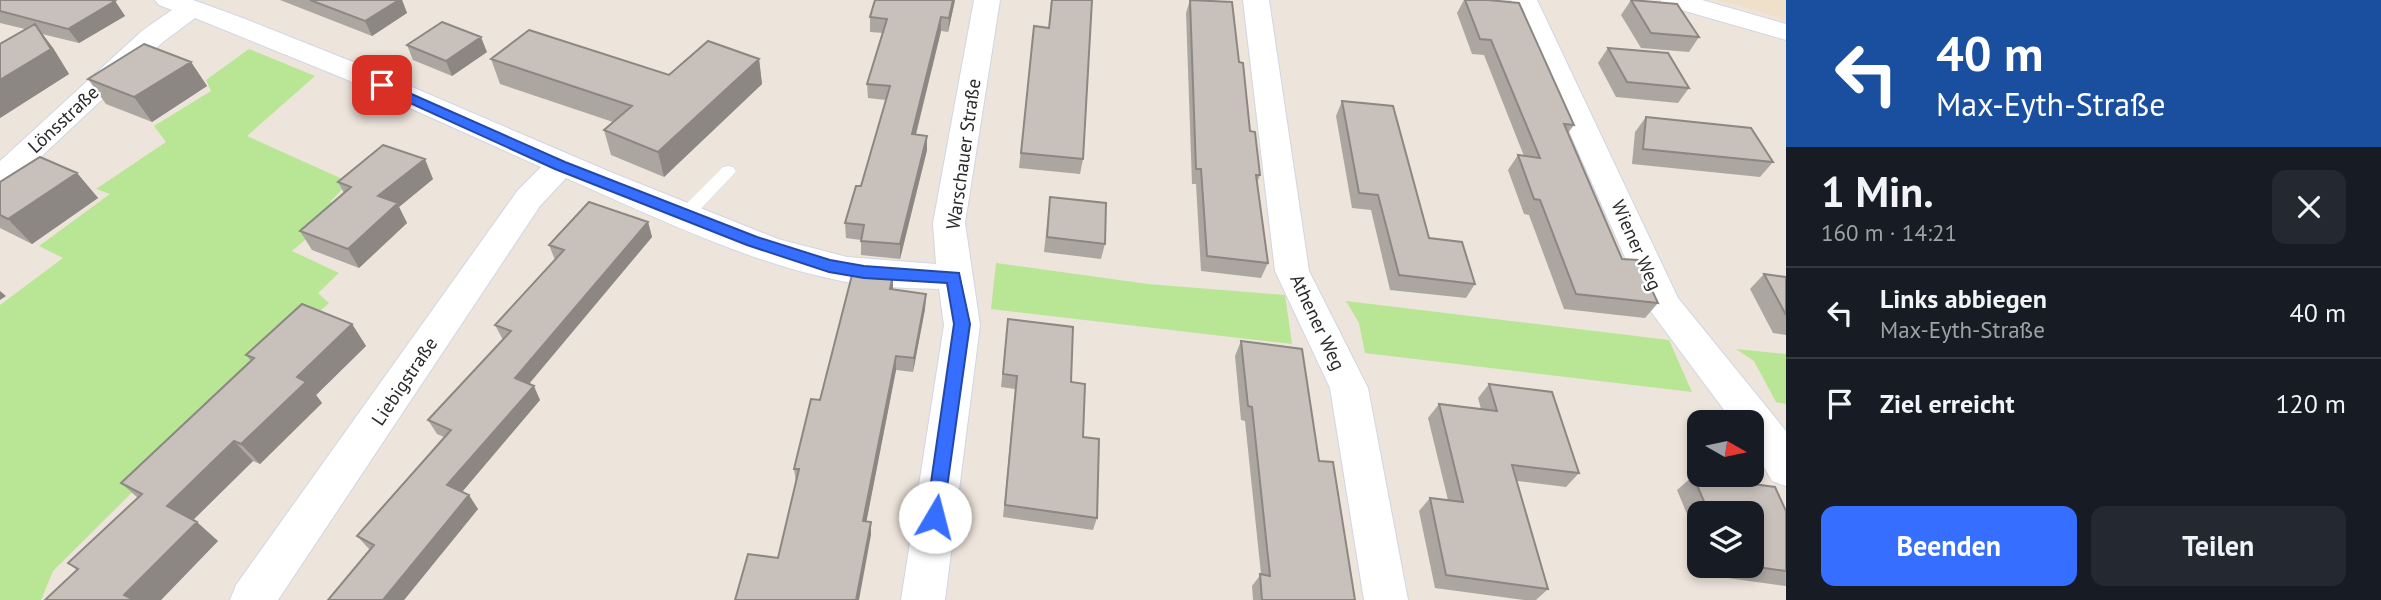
<!DOCTYPE html>
<html lang="de">
<meta charset="utf-8">
<style>
body{margin:0;font-family:"PT Sans",sans-serif;background:#242831;color:#f1f3f6;height:100vh;display:flex;flex-direction:column;font-size:26px;white-space:nowrap}
*{box-sizing:border-box;margin:0}
p{font-size:23px;color:#9ea1a6}
.icon{flex:none;width:38px;height:38px;fill:none;stroke:currentColor;stroke-width:2;stroke-linecap:round;stroke-linejoin:round}
.map{position:relative;flex:1;overflow:hidden}
.drawer{display:flex;flex-direction:column;background:#171b24;width:595px}
.drawer>*{flex:none}
.banner{background:#1a4fa0;color:#fff;overflow:hidden}
.needle{width:46px;rotate:99deg}
.tools{position:absolute;left:1687px;top:410px;display:grid;gap:14px}
.tools a{display:grid;place-items:center;width:77px;height:77px;border-radius:14px;background:#171b24;box-shadow:0 4px 10px #0003;font-size:35px}
.pin{position:absolute;display:grid;place-items:center;width:60px;height:60px;color:#fff;margin:-30px;border-radius:14px;box-shadow:0 4px 10px #0006}
.me{position:absolute;width:77px;margin:-38px;rotate:8deg;stroke-linejoin:round;filter:drop-shadow(0 0 5px #0008)}
.turn{display:flex;align-items:center;gap:24px;height:147px;padding:0 35px;font-size:32px}
.turn .icon{width:91px;height:91px;stroke-width:2.5}
.turn b{display:block;font-size:49px;line-height:60px}
.round{display:grid;place-items:center;flex:none;width:74px;height:74px;border-radius:14px;background:#242831}
.headline{display:flex;align-items:center;justify-content:space-between;height:119px;padding:0 35px}
h1{font-size:42px;font-weight:700;line-height:52px}
.cta{display:flex;gap:14px;margin-top:auto;padding:14px 35px}
.cta a{flex:1;height:80px;border-radius:14px;background:#366eff;color:#fff;font-size:28px;font-weight:700;line-height:80px;text-align:center}
.cta a+a{background:#242831;color:#f1f3f6}
ul{padding:0;list-style:none}
li{display:flex;align-items:center;gap:21px;height:91px;padding:0 35px;border-top:2px solid #363941}
li div{flex:1}
li b{display:block;font-size:26px}
li em{font-style:normal}
main{display:flex;flex:1;min-height:0}
.map>svg:first-child{display:block}
.education{fill:#efe0ca}
.green{fill:#b8e695}
.lines{fill:none;stroke-linecap:round;stroke-linejoin:round}
.service-casing{stroke:#d0d6e4;stroke-width:1}
.minor-casing{stroke:#d0d6e4;stroke-width:2}
.service{fill:#fff;fill-rule:evenodd}
.minor{fill:#fff;fill-rule:evenodd}
.wall{fill:#aca6a1}
.shaded-wall{fill:#8c8783}
.building{fill:#c8c1bb;stroke:#8c8783;stroke-width:2}
.route{fill:#366eff;stroke:#2348a6;stroke-width:2}
.labels{text-anchor:middle;dominant-baseline:central;stroke-width:5;stroke-linejoin:round;paint-order:stroke}
.street-label{font-size:19px;fill:#2a2a2a;stroke:#fff}
</style>
<main>
<div class="map">
<svg width="1786" height="600" viewBox="0 0 1786 600">
<rect width="100%" height="100%" fill="#ede4db"/>
<path class="education" d="M 1715,0 L 1786,0 L 1786,20 L 1737,5 Z"/>
<path class="green" d="M 249,49 L 315,76 L 247,136 L 349,182 L 330,202 L 344,207 L 292,251 L 339,273 L 318,293 L 329,303 L 249,376 L 53,571 L 41,600 L 0,600 L 0,305 L 63,258 L 39,246 L 110,194 L 96,189 L 166,142 L 154,126 L 211,91 L 206,80 Z
M 996,263 L 1148,284 L 1285,295 L 1292,344 L 991,309 Z
M 1346,301 L 1669,340 L 1692,392 L 1365,353 L 1359,323 Z
M 1736,349 L 1786,354 L 1786,404 L 1776,402 L 1754,361 Z"/>
<g class="lines">
<defs>
<path id="service" d="M 728,166 L 733,167 L 736,171 L 733,175 L 691,219 L 679,219 L 677,215 L 679,211 L 723,167 Z"/>
<path id="minor" d="M 155,0 L 193,0 L 240,17 L 363,66 L 608,171 L 778,239 L 847,257 L 936,264 L 933,223 L 974,0 L 1000,0 L 965,223 L 980,325 L 945,600 L 901,600 L 944,325 L 939,289 C 903,288 867,287 832,279 C 745,261 648,214 566,178 L 540,206 L 278,600 L 230,600 L 236,585 L 518,190 L 541,167 L 343,78 L 195,18 L 163,42 L 11,185 L 0,189 L 0,161 L 143,30 L 172,10 L 159,5 Z
M 1243,0 L 1269,0 L 1309,271 L 1368,388 L 1408,600 L 1364,600 L 1330,388 L 1275,271 Z
M 1511,0 L 1537,0 L 1678,298 L 1786,431 L 1786,486 L 1772,481 L 1752,446 L 1752,422 L 1733,422 L 1646,305 Z
M 1660,0 L 1702,0 L 1786,24 L 1786,40 L 1664,5 Z"/>
</defs>
<use href="#service" class="service-casing"/>
<use href="#minor" class="minor-casing"/>
<use href="#service" class="service"/>
<use href="#minor" class="minor"/>
</g>
<path class="wall" d="M 0,0 L 115,1 L 125,16 L 79,43 L 42,34 L 53,48 L 69,74 L 0,118 L 0,44 L 25,29 L 0,23 Z
M 280,0 L 402,0 L 407,13 L 372,36 Z
M 955,0 L 948,32 L 941,31 L 916,135 L 927,136 L 927,150 L 900,259 L 861,255 L 861,240 L 846,238 L 845,223 L 861,186 L 886,100 L 868,98 L 867,84 L 883,33 L 870,32 L 870,17 Z
M 1051,0 L 1092,0 L 1083,159 L 1080,174 L 1019,168 L 1034,26 L 1049,28 Z
M 1190,0 L 1239,62 L 1250,131 L 1260,175 L 1257,183 L 1268,263 L 1261,278 L 1201,271 L 1196,184 L 1192,184 L 1186,13 Z
M 1464,0 L 1488,0 L 1574,125 L 1568,133 L 1622,259 L 1658,303 L 1645,318 L 1564,309 L 1529,215 L 1524,214 L 1508,170 L 1518,155 L 1524,156 L 1484,55 L 1472,54 L 1457,13 Z
M 1631,0 L 1699,37 L 1689,52 L 1641,48 L 1621,15 Z
M 407,45 L 487,52 L 452,76 L 413,60 Z
M 1608,48 L 1689,88 L 1678,103 L 1616,97 L 1598,63 Z
M 491,59 L 669,75 L 759,59 L 762,84 L 664,177 L 611,155 L 604,130 L 613,122 L 500,84 Z
M 191,62 L 207,86 L 152,122 L 106,104 L 88,79 Z
M 1342,101 L 1429,238 L 1475,284 L 1466,298 L 1390,290 L 1371,210 L 1352,208 L 1336,116 Z
M 1646,117 L 1773,162 L 1760,177 L 1632,164 L 1635,132 Z
M 77,173 L 98,198 L 32,244 L 0,228 L 0,182 Z
M 433,179 L 399,207 L 407,223 L 359,268 L 312,250 L 300,231 L 344,193 L 338,182 Z
M 1050,197 L 1105,244 L 1101,259 L 1044,252 Z
M 648,222 L 652,237 L 529,384 L 540,400 L 462,492 L 478,509 L 404,600 L 328,600 L 370,550 L 357,536 L 444,437 L 437,434 L 428,420 L 503,340 L 495,325 L 555,260 L 549,245 Z
M 1764,274 L 1786,277 L 1786,335 L 1773,333 L 1750,289 Z
M 893,290 L 926,294 L 925,309 L 913,372 L 896,370 L 866,522 L 871,522 L 871,535 L 778,558 L 796,482 L 794,469 Z
M 1008,319 L 1071,382 L 1083,437 L 1097,518 L 1093,530 L 1003,517 L 1015,389 L 1001,387 Z
M 352,324 L 366,346 L 316,395 L 322,403 L 260,464 L 253,461 L 193,520 L 218,541 L 161,600 L 45,600 L 77,570 L 68,563 L 138,498 L 121,483 L 251,361 L 246,355 Z
M 1241,341 L 1319,461 L 1355,600 L 1253,600 L 1252,586 L 1261,574 L 1245,421 L 1241,420 L 1235,356 Z
M 1489,384 L 1579,473 L 1566,487 L 1517,481 L 1548,589 L 1536,600 L 1524,600 L 1435,588 L 1419,511 L 1430,498 L 1448,500 L 1428,418 L 1439,404 L 1481,409 L 1478,398 Z
M 1693,476 L 1786,511 L 1786,586 L 1713,576 L 1708,565 L 1752,565 L 1752,513 L 1699,513 L 1699,543 L 1677,490 Z"/>
<path class="shaded-wall" d="M 399,0 L 402,0 L 407,13 L 372,36 L 365,21 Z
M 953,0 L 955,0 L 948,32 L 949,18 Z
M 115,1 L 125,16 L 79,43 L 68,29 Z
M 941,17 L 941,31 L 912,149 L 912,134 Z
M 35,24 L 53,48 L 69,74 L 0,118 L 0,80 Z
M 481,37 L 487,52 L 452,76 L 446,61 Z
M 759,59 L 762,84 L 664,177 L 658,152 Z
M 191,62 L 207,86 L 152,122 L 134,97 Z
M 927,136 L 927,150 L 900,259 L 900,244 Z
M 425,159 L 433,179 L 399,207 L 407,223 L 359,268 L 348,249 L 378,196 Z
M 77,173 L 98,198 L 32,244 L 8,219 Z
M 648,222 L 652,237 L 522,392 L 515,378 Z
M 893,275 L 893,290 L 890,289 Z
M 0,291 L 6,296 L 0,300 Z
M 926,294 L 925,309 L 913,372 L 914,358 Z
M 352,324 L 366,346 L 316,395 L 322,403 L 260,464 L 241,444 L 297,377 Z
M 896,356 L 896,370 L 864,534 L 863,521 Z
M 534,386 L 540,400 L 456,499 L 447,485 Z
M 234,441 L 253,461 L 188,525 L 167,506 Z
M 469,495 L 478,509 L 404,600 L 383,600 Z
M 197,522 L 218,541 L 161,600 L 132,600 L 124,595 Z
M 871,522 L 871,535 L 859,600 L 856,600 Z"/>
<path class="building" d="M 0,0 L 111,0 L 115,1 L 68,29 L 0,11 Z
M 310,0 L 399,0 L 365,21 Z
M 875,0 L 953,0 L 949,18 L 941,17 L 912,134 L 927,136 L 900,244 L 861,241 L 864,225 L 845,223 L 856,186 L 861,186 L 890,86 L 867,84 L 887,19 L 870,17 Z
M 1052,0 L 1092,0 L 1083,159 L 1021,153 L 1034,26 L 1049,28 Z
M 1190,0 L 1232,2 L 1239,62 L 1243,63 L 1250,131 L 1255,132 L 1260,175 L 1256,175 L 1268,263 L 1207,256 L 1201,169 L 1196,169 Z
M 1465,0 L 1488,0 L 1519,3 L 1574,125 L 1564,124 L 1622,259 L 1638,260 L 1658,303 L 1576,294 L 1540,200 L 1534,199 L 1518,155 L 1540,158 L 1491,40 L 1480,39 Z
M 1631,0 L 1677,4 L 1699,37 L 1651,33 Z
M 442,22 L 481,37 L 446,61 L 407,45 Z
M 35,24 L 51,49 L 0,80 L 0,44 Z
M 529,30 L 669,75 L 708,41 L 759,59 L 658,152 L 604,130 L 632,106 L 491,59 Z
M 144,44 L 191,62 L 134,97 L 88,79 Z
M 1608,48 L 1668,53 L 1689,88 L 1627,82 Z
M 1342,101 L 1393,106 L 1429,238 L 1462,242 L 1475,284 L 1399,275 L 1378,195 L 1359,193 Z
M 1646,117 L 1751,128 L 1773,162 L 1643,149 Z
M 383,145 L 425,159 L 378,196 L 398,203 L 348,249 L 300,231 L 351,187 L 338,182 Z
M 40,157 L 77,173 L 8,219 L 0,215 L 0,182 Z
M 1050,197 L 1106,203 L 1105,244 L 1047,237 Z
M 589,202 L 648,222 L 515,378 L 534,386 L 447,485 L 469,495 L 383,600 L 328,600 L 374,545 L 357,536 L 451,430 L 428,420 L 511,331 L 495,325 L 564,250 L 549,245 Z
M 853,271 L 893,275 L 890,289 L 926,294 L 914,358 L 896,356 L 863,521 L 871,522 L 856,600 L 735,600 L 748,554 L 778,558 L 799,469 L 794,469 L 811,399 L 820,400 Z
M 1764,274 L 1786,277 L 1786,315 Z
M 302,304 L 352,324 L 297,377 L 306,382 L 241,444 L 234,441 L 167,506 L 197,522 L 124,595 L 134,600 L 45,600 L 78,569 L 68,563 L 142,494 L 121,483 L 254,358 L 246,355 Z
M 1008,319 L 1073,327 L 1071,382 L 1085,384 L 1083,437 L 1099,439 L 1097,518 L 1005,505 L 1017,376 L 1003,374 Z
M 1241,341 L 1302,349 L 1319,461 L 1333,462 L 1355,600 L 1262,600 L 1260,574 L 1270,576 L 1252,407 L 1248,406 Z
M 1489,384 L 1552,392 L 1579,473 L 1512,465 L 1548,589 L 1446,575 L 1430,498 L 1463,502 L 1439,404 L 1497,411 Z
M 1693,476 L 1775,487 L 1786,511 L 1786,571 L 1743,565 L 1752,565 L 1752,513 L 1709,513 Z"/>
<path class="route" d="M 382,81 L 565,162 L 757,237 L 830,260 L 864,266 L 959,273 L 970,324 L 942,523 L 935,526 L 928,523 L 926,517 L 954,324 L 947,283 L 864,278 L 829,272 L 747,245 L 555,169 L 377,88 L 376,85 Z"/>
<g class="labels">
<g class="street-label">
<text transform="translate(63 119) rotate(-43)">Lönsstraße</text>
<text transform="translate(963 154) rotate(-82)">Warschauer Straße</text>
<text transform="translate(1637 245) rotate(66)">Wiener Weg</text>
<text transform="translate(1318 322) rotate(65)">Athener Weg</text>
<text transform="translate(404 381) rotate(-56)">Liebigstraße</text>
</g>
</g>
</svg>
<div class="tools">
<a><svg class="needle" viewBox="-14 -14 28 28"><path d="M0-13l5 13h-10z" fill="#e53935"/><path d="M0 13l5-13h-10z" fill="#9ea1a6"/></svg></a>
<a><svg class="icon" aria-label="layers" viewBox="0 0 24 24"><path d="M12 4l9 5-9 5-9-5zM3 14l9 5 9-5"/></svg></a>
</div>
<div class="pin" style="left:382px;top:85px;background:#d93025"><svg class="icon" aria-label="arrive" viewBox="0 0 24 24"><path d="M6 21V4h12l-3 4 3 4H6"/></svg></div>
<svg class="me" style="left:935px;top:517px" viewBox="-20 -20 40 40"><circle r="19" fill="#fff"/><path d="M0-13L10 11 0 6-10 11z" fill="#366eff"/></svg>
</div>
<section class="drawer">
<div class="banner">
<div class="turn"><svg class="icon" aria-label="left" viewBox="0 0 24 24"><path d="M17 20v-9H6M10 6l-5 5 5 5"/></svg><div><b>40 m</b>Max-Eyth-Straße</div></div>
</div>
<div class="headline"><div><h1>1 Min.</h1><p>160 m · 14:21</p></div><a class="round"><svg class="icon" aria-label="close" viewBox="0 0 24 24"><path d="M6 6l12 12M18 6L6 18"/></svg></a></div>
<ul>
<li><svg class="icon" aria-label="left" viewBox="0 0 24 24"><path d="M17 20v-9H6M10 6l-5 5 5 5"/></svg><div><b>Links abbiegen</b><p>Max-Eyth-Straße</p></div><em>40 m</em></li>
<li><svg class="icon" aria-label="arrive" viewBox="0 0 24 24"><path d="M6 21V4h12l-3 4 3 4H6"/></svg><div><b>Ziel erreicht</b></div><em>120 m</em></li>
</ul>
<div class="cta"><a>Beenden</a><a>Teilen</a></div>
</section>
</main>
